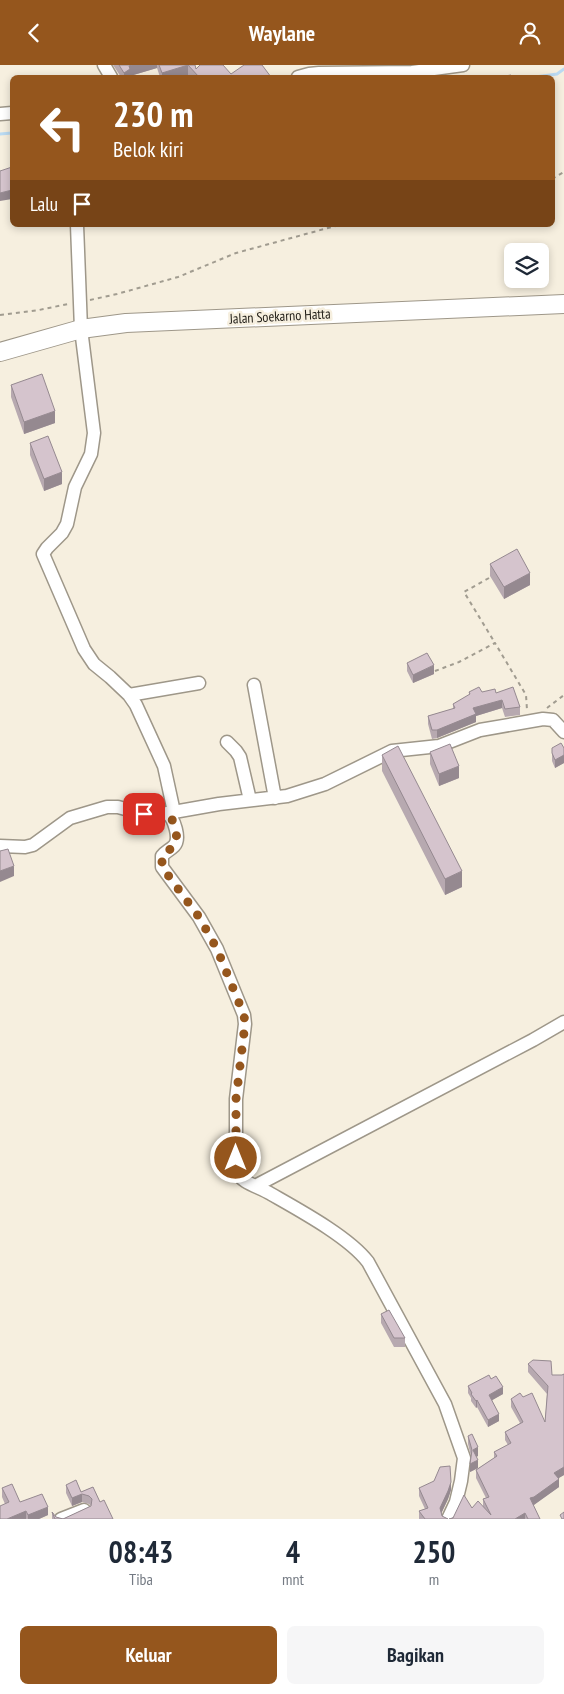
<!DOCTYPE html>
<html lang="id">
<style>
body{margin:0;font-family:"PT Sans Narrow",sans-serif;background:#f6f6f7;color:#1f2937;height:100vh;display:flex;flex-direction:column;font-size:19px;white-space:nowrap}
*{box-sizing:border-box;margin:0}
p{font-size:16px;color:#747a83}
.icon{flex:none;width:28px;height:28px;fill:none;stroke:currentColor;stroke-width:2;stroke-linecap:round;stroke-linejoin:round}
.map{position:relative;height:1454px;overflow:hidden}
.sheet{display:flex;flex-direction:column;background:#fff;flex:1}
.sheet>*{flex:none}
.top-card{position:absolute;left:10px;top:10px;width:545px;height:152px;border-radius:8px;box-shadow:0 2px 8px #0003;background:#95561d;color:#fff;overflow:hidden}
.fabs{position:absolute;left:504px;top:178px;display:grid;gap:10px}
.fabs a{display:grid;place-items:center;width:45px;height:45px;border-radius:8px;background:#fff;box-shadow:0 2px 8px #0003;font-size:25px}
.pin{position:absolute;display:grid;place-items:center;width:42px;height:42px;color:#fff;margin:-21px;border-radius:10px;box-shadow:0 2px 8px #0006}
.me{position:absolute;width:55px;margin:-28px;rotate:0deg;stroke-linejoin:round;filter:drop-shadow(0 0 4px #0008)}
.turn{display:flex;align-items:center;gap:18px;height:105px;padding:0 20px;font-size:22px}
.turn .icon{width:65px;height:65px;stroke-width:2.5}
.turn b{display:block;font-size:35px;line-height:42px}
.then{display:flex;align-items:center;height:48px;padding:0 20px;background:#0003;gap:10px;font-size:19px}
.eta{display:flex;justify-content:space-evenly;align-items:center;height:85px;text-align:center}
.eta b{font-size:30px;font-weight:600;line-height:35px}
.primary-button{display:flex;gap:10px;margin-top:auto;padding:10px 20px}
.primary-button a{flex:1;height:58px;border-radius:8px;background:#95561d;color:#fff;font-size:20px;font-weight:600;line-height:58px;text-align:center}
.primary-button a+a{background:#f6f6f7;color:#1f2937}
header{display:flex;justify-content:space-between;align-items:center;height:65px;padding:0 20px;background:#95561d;color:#fff;font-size:22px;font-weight:600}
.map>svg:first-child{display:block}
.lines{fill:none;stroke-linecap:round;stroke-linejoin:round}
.stream{stroke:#badaf2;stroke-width:3}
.street-casing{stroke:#9e9789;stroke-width:15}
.secondary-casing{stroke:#9e9789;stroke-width:20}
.path{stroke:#a19c90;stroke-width:2;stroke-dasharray:4 4;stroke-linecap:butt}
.street{stroke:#fff;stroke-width:12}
.secondary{stroke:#fff;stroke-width:18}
.wall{fill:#b7a9b0}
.shaded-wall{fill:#958990}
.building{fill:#d5c4cd;stroke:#958990}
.route{stroke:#95561d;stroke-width:9;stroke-dasharray:0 16.2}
.labels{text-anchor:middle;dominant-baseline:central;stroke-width:5;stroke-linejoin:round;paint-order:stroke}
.street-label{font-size:14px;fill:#1e1b15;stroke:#f6efdf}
</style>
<header><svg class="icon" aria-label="back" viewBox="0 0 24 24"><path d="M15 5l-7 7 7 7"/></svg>Waylane<svg class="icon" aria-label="person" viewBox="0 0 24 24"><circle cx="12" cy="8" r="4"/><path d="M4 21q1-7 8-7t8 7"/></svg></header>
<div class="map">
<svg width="564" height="1454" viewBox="0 0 564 1454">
<rect width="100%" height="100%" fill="#f6efdf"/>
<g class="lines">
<path class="stream" d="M 535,12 L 557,9 L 564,4
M 0,69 L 12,68"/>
<defs>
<path id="street" d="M 104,0 L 111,12
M 298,12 L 309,9 L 319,8 L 412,7 L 463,0
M 0,49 L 12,48
M 77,160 L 81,264 L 94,368 L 91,389 L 75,422 L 67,459 L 62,468 L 47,483 L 43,489 L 84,584 L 94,599 L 110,612 L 129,630 L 136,640 L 164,701 L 174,747
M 254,620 L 275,733
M 129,630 L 199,618
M 227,677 L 236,686 L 240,692 L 250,735
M 167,748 C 174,753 181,774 174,781 C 170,785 165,787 162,791 L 162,802 L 199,852 L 217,884 L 244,950 L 245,959 L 236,1034 L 236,1107 C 242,1118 260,1122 271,1129 C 299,1145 349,1172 368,1197 L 445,1339 L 464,1393 L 461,1416 L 456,1437 L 448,1454
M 0,781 L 25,782 L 33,780 L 70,753 L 107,742 L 118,742 L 151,751 L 219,739 L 287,731 L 325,719 L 392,686 L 439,681 L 480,665 L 543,654 L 553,655 L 564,667
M 260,1123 L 259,1119 L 533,975 L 564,957
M 61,1454 L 84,1445"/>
<path id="secondary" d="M 0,287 L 81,264 L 126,258 L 564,239"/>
</defs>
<use href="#street" class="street-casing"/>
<use href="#secondary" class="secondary-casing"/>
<path class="path" d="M 552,114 L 564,107
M 90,235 L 117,229 L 178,212 L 236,188 L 339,160
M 0,250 L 39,245 L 68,239
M 489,513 L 464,527 L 495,578
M 435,606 L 459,597 L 495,578 L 526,630 L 527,645
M 547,643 L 564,630"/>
<use href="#street" class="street"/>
<use href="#secondary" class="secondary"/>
</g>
<path class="wall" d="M 113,0 L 195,0 L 196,4 L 231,9 L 271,12 L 190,12 L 188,10 L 180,12 L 160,12 L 157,3 L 130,11 L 130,12 L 121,12 Z
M 11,320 L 55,358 L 24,369 L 11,332 Z
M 30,378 L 62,419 L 44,426 L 30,390 Z
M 490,499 L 530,520 L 504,534 L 490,511 Z
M 407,598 L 434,609 L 413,618 L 407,606 Z
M 469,627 L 496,628 L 520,642 L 520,650 L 505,652 L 502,643 L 476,651 L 476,657 L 437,673 L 432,674 L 428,659 L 428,651 L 453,644 L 453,639 L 469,630 Z
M 430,687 L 459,713 L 439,721 L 430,699 Z
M 552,688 L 564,690 L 564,698 L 555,703 L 552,696 Z
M 382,690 L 462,822 L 445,830 L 382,706 Z
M 381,1249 L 405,1273 L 405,1282 L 394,1282 L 381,1258 Z
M 528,1299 L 552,1310 L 562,1310 L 564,1309 L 564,1410 L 558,1413 L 559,1422 L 533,1440 L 540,1454 L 449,1454 L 472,1443 L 483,1441 L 483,1434 L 486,1433 L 476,1413 L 476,1405 L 494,1393 L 494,1387 L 508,1380 L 505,1375 L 505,1367 L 520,1358 L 511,1342 L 511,1334 L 523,1332 L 545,1357 L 547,1329 L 528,1307 Z
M 491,1314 L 503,1329 L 492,1335 L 499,1356 L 488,1362 L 477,1342 L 476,1343 L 471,1336 L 471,1333 L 468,1328 L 468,1321 Z
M 468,1371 L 478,1391 L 476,1392 L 478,1403 L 470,1407 L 471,1391 L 468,1379 Z
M 66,1420 L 81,1427 L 93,1422 L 100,1437 L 113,1454 L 52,1454 L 52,1447 L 56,1452 L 63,1454 L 91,1441 L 89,1439 L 82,1437 L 72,1441 L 66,1428 Z
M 2,1423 L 20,1437 L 48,1450 L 39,1454 L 0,1454 L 5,1439 L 2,1432 Z
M 419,1423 L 451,1425 L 448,1434 L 441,1449 L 442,1451 L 448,1454 L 419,1454 L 419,1446 L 425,1444 L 419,1431 Z"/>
<path class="shaded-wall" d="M 132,0 L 157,0 L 157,3 L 130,11 L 130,12 L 124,12 L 124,8 L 129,1 Z
M 188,0 L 188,10 L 180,12 L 162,12 L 162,8 Z
M 12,125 L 12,134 L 0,136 L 0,128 Z
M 55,346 L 55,358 L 24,369 L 24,357 Z
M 62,407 L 62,419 L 44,426 L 44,414 Z
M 530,508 L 530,520 L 504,534 L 504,522 Z
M 434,600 L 434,609 L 413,618 L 413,610 Z
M 502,635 L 502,643 L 476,651 L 476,657 L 437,673 L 437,665 L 473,643 Z
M 564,690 L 564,698 L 555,703 L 555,695 Z
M 459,701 L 459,713 L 439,721 L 439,709 Z
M 14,801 L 14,811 L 0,817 L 0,806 Z
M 462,806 L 462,822 L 445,830 L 445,814 Z
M 503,1322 L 503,1329 L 489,1337 L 489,1330 Z
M 477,1335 L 477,1342 L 476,1343 L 476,1336 Z
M 499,1349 L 499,1356 L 488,1362 L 488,1355 Z
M 478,1382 L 478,1391 L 473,1393 L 473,1385 Z
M 478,1395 L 478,1403 L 470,1407 L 470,1399 Z
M 564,1402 L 564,1410 L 554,1416 L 554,1408 Z
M 559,1414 L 559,1422 L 534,1440 L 530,1441 L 530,1433 Z
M 451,1417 L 451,1425 L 448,1434 L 440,1451 L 440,1443 Z
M 82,1429 L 82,1437 L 72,1441 L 72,1433 Z
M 48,1442 L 48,1450 L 39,1454 L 28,1454 L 28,1450 Z
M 26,1446 L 26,1454 L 7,1454 Z
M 525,1448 L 525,1454 L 515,1454 Z"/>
<path class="building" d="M 119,0 L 132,0 L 129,1 L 130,4 L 124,8 Z
M 159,0 L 188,0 L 162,8 Z
M 188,0 L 195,0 L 196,4 L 200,0 L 223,0 L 231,9 L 244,0 L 262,0 L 271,12 L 199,12 Z
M 511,10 L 512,12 L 499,12 Z
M 12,102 L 12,125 L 0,128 L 0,106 Z
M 42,309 L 55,346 L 24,357 L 11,320 Z
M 48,371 L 62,407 L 44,414 L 30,378 Z
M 517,484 L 530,508 L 504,522 L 490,499 Z
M 427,588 L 434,600 L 413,610 L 407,598 Z
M 479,622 L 482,627 L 495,624 L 496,628 L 513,622 L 520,642 L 505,644 L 502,635 L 473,643 L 476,649 L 437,665 L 432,665 L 428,651 L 455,643 L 453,639 L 470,629 L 469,627 Z
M 561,678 L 564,683 L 564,690 L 555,695 L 552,688 L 552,683 Z
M 450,679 L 459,701 L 439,709 L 430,687 Z
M 398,681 L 462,806 L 445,814 L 382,690 Z
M 8,784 L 14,801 L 0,806 L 0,786 Z
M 389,1245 L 405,1273 L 394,1273 L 381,1249 Z
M 533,1295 L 551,1296 L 552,1310 L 562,1310 L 564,1309 L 564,1402 L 554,1408 L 559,1414 L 534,1432 L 530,1433 L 540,1454 L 528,1454 L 525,1448 L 515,1454 L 449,1454 L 453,1453 L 464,1430 L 472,1443 L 478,1436 L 491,1450 L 483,1434 L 489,1432 L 476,1405 L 497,1391 L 494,1387 L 511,1378 L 505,1367 L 523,1357 L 511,1334 L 520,1328 L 523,1332 L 532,1328 L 545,1357 L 548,1321 L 528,1299 Z
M 489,1310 L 491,1314 L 496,1311 L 503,1322 L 489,1330 L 499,1349 L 488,1355 L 477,1335 L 476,1336 L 471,1329 L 472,1328 L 468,1321 Z
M 472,1369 L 478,1382 L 473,1385 L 478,1395 L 470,1399 L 472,1385 L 468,1371 Z
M 450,1401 L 451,1417 L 448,1426 L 440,1443 L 442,1451 L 448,1454 L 425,1454 L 419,1446 L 428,1443 L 419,1423 L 434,1416 L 440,1402 Z
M 76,1415 L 81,1427 L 93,1422 L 100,1437 L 104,1435 L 113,1454 L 55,1454 L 52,1447 L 56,1452 L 63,1454 L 91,1441 L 92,1434 L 89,1431 L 82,1429 L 72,1433 L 66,1420 Z
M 12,1419 L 20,1437 L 42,1429 L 48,1442 L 28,1450 L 26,1446 L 7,1454 L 0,1454 L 0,1441 L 9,1437 L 2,1423 Z
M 564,1447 L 564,1454 L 562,1454 L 560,1450 Z"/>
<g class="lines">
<path class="route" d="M 144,749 L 151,751 L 167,748 C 174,753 180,774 174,781 C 170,785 165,787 162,791 L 162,802 L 199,852 L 217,884 L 244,950 L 245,959 L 236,1034 L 236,1093"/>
</g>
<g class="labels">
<g class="street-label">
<text transform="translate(280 251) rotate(-3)">Jalan Soekarno Hatta</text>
</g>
</g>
</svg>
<div class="fabs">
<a><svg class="icon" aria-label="layers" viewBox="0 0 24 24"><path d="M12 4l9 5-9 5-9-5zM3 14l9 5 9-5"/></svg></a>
</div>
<div class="pin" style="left:144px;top:749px;background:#d93025"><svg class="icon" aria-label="arrive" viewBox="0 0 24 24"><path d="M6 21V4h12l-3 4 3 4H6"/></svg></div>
<svg class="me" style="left:236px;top:1093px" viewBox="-20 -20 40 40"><circle r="17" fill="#95561d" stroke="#fff" stroke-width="3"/><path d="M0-11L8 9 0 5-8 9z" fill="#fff"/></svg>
<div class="top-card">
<div class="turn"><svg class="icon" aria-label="left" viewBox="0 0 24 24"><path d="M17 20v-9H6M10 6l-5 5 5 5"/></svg><div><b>230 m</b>Belok kiri</div></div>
<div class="then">Lalu<svg class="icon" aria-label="arrive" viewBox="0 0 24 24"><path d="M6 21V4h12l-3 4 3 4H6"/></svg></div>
</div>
</div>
<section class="sheet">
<div class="eta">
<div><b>08:43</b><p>Tiba</p></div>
<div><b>4</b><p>mnt</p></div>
<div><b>250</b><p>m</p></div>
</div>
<div class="primary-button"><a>Keluar</a><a>Bagikan</a></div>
</section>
